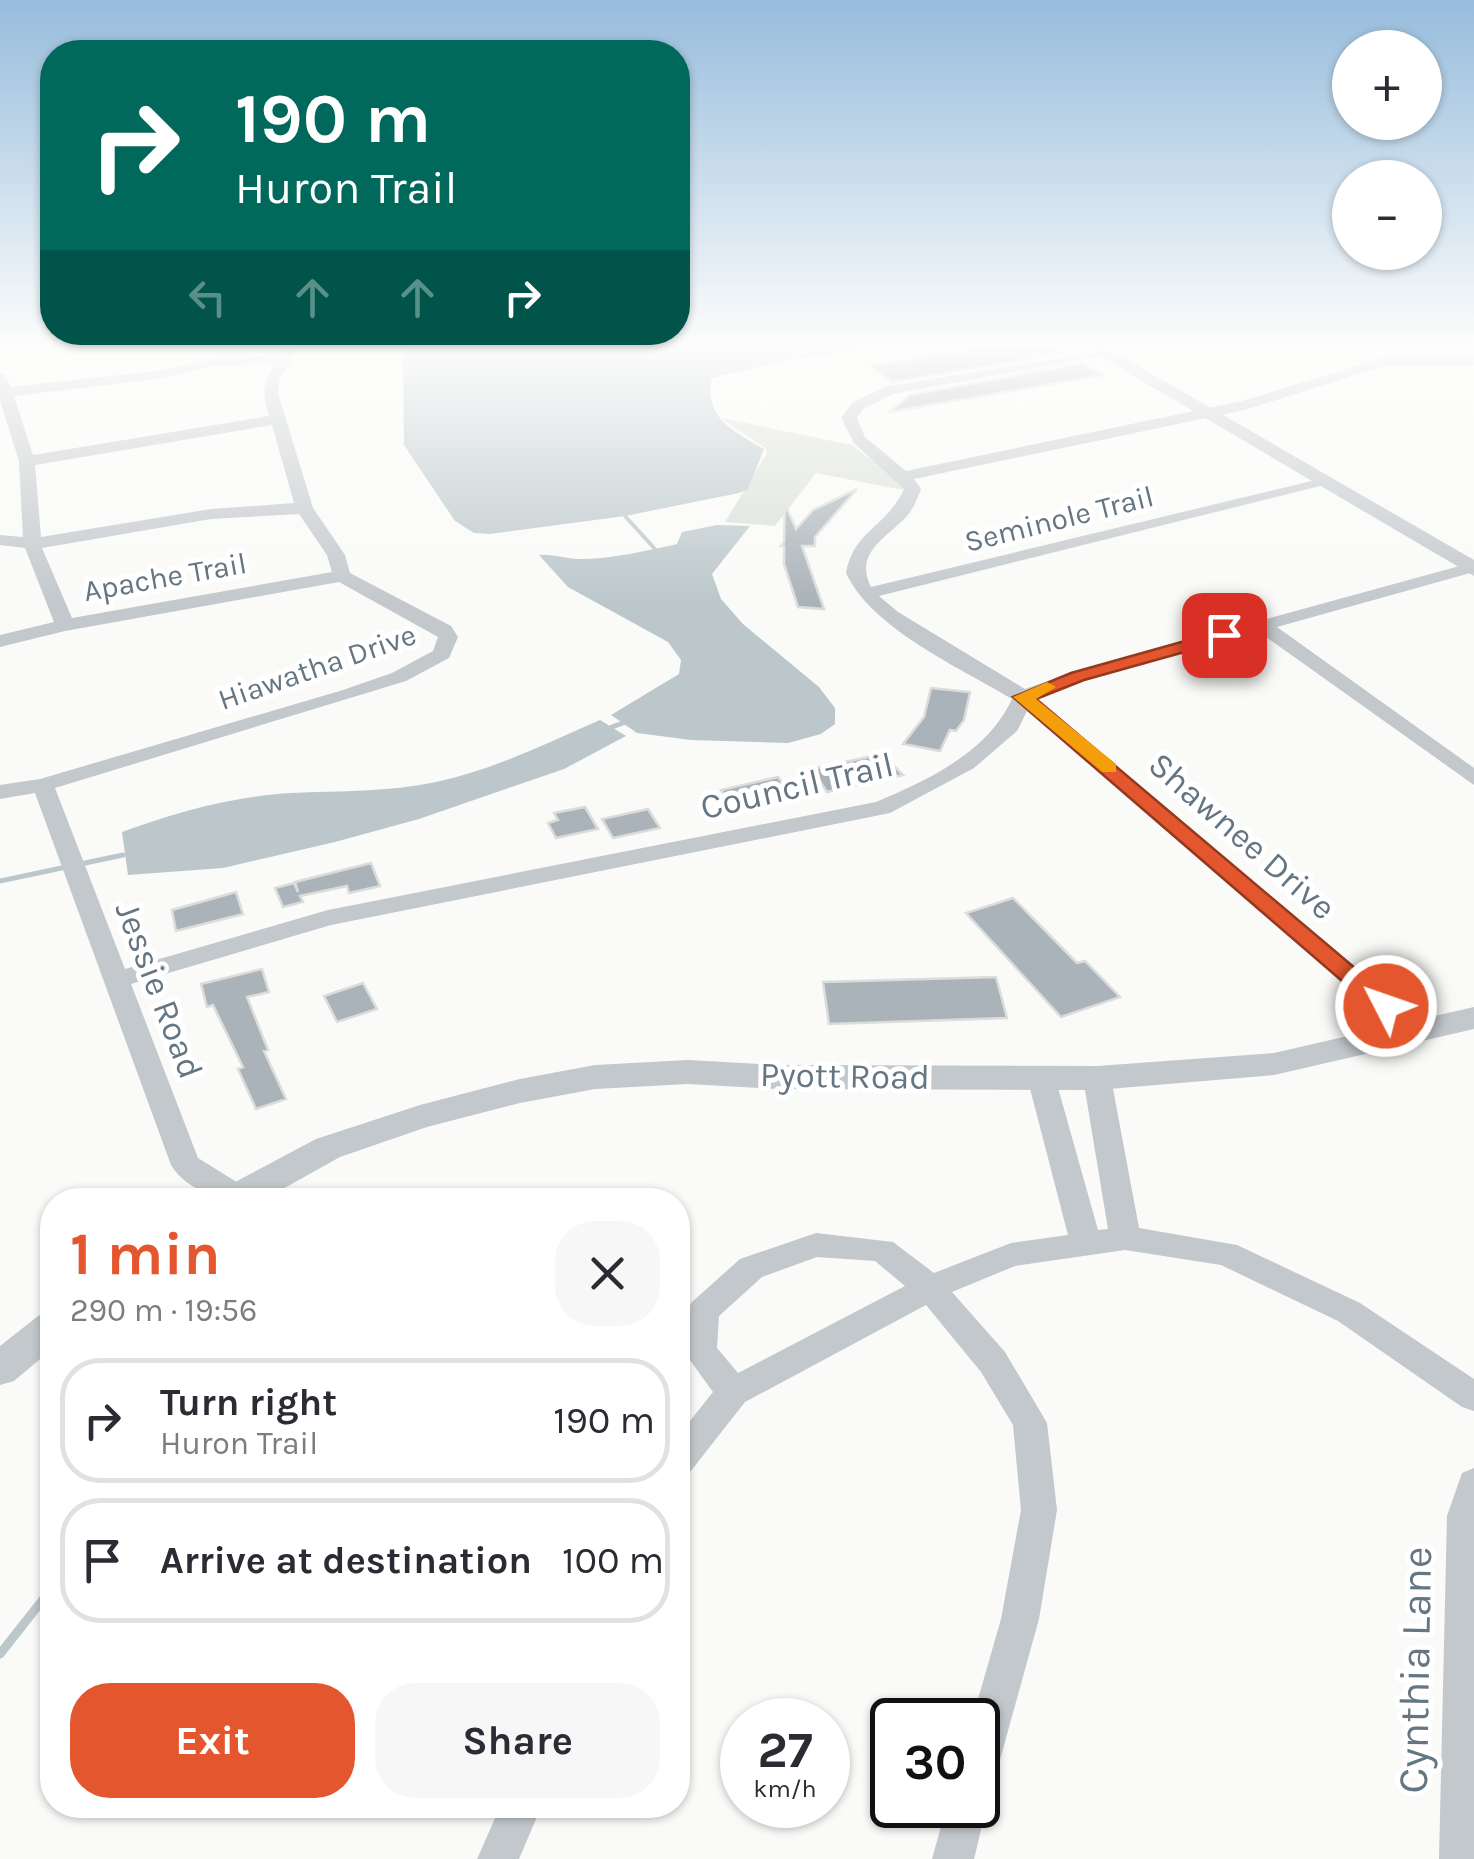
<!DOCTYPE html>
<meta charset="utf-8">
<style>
body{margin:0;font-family:Karla,sans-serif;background:#f7f7f7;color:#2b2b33;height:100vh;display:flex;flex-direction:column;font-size:38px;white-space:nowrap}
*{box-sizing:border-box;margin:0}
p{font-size:32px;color:#7c7c81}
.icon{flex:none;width:55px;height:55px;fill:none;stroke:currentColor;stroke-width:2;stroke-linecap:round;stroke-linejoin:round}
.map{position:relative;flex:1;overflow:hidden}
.sheet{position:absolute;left:40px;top:1188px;width:650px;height:630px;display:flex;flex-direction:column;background:#fff;border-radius:40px;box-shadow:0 2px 8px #0004}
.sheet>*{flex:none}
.banner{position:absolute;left:40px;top:40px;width:650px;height:305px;border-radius:40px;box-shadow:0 2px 8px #0004;background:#00695c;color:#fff;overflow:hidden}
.fabs{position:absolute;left:1332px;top:30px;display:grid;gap:20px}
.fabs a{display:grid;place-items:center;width:110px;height:110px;border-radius:50%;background:#fff;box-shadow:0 2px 8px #0004;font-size:50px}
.speed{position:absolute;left:720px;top:1698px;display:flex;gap:20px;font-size:50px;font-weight:700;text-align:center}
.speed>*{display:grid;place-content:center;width:130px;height:130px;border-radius:50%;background:#fff;box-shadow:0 2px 8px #0004;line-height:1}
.speed small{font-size:25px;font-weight:400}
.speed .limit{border:5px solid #111;border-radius:15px;background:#fff;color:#111}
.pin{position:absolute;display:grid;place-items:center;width:85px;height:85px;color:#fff;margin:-42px;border-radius:20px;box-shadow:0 5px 15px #0006}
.me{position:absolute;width:110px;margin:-55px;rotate:311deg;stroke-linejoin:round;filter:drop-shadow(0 0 8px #0008)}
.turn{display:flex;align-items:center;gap:35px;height:210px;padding:0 30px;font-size:45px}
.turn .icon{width:130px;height:130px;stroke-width:2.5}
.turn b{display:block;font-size:70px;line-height:85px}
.lanes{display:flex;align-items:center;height:95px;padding:0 30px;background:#0003;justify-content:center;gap:50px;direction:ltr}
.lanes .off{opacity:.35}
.round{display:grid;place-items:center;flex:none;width:105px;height:105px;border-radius:40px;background:#f7f7f7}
.overview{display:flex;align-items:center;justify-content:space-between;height:170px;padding:0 30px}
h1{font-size:60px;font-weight:700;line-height:75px;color:#e4572e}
.button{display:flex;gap:20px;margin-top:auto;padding:20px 30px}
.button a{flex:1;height:115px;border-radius:40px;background:#e4572e;color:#fff;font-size:40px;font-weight:700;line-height:115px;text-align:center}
.button a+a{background:#f7f7f7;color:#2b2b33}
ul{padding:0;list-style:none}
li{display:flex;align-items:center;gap:30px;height:125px;margin:0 20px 15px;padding:0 10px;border:5px solid #e1e1e2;border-radius:40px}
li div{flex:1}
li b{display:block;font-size:38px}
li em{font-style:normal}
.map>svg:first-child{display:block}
.green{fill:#dadfd7}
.water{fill:#bbc7cb}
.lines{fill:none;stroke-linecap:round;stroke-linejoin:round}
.stream-far2{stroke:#bbc7cb;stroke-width:4}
.stream-far1{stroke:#bbc7cb;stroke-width:5}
.stream{stroke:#bbc7cb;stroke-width:9}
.building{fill:#aab3b9;stroke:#dcdcda;stroke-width:2.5}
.minor{fill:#c3c8cc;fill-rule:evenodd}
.tertiary{fill:#c3c8cc;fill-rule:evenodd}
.route{fill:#e4572e;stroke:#94391e;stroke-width:2.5}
.slow{fill:#f59e0b}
.labels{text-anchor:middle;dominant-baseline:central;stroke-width:10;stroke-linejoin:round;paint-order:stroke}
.far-street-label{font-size:30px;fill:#657683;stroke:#fff}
.street-label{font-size:35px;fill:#657683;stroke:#fff}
.near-street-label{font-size:42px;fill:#657683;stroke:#fff}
</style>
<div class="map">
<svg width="1474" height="1859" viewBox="0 0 1474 1859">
<rect width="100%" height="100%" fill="#fafaf8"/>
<path class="green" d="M 721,418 L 852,445 L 902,483 L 903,490 L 816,473 L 775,526 L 725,522 L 767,453 L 765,448 Z"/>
<path class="water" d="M 408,344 L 922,344 L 787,360 L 712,378 C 704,418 733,431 764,449 L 748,489 L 739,493 L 625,516 L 490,534 L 474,533 L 455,521 L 404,445 L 403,357 Z
M 717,525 L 750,526 L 712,574 L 721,599 L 743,624 L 819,687 L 835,708 L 835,724 L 821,734 L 788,743 L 691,740 L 637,733 L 611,715 L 679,674 L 681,660 L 668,642 L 568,587 L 539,555 C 554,554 566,559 579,559 C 612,559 645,551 677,544 L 682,532 Z
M 600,720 L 626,736 L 564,769 L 419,819 L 335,842 L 223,868 L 128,875 L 122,832 C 176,812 234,796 292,793 C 340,791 389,792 436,782 C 493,770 547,743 600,720 Z"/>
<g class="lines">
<path class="stream-far2" d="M 625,516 L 655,549"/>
<path class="stream-far1" d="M 612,727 L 623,723
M 0,881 L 123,855"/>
<path class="stream" d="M 0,1654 L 52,1588"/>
</g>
<path class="building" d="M 994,344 L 1051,344 L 1066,353 L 892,382 L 870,366 Z
M 1083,363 L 1104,375 L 890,412 L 910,395 Z
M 857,489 L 815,537 L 815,546 L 802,546 L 824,609 L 798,607 L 784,564 L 784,546 L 781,546 L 784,542 L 785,504 L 796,529 L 813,510 Z
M 931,688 L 970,692 L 964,720 L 956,731 L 950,730 L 940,751 L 903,744 L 924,717 Z
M 882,754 L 903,775 L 827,792 L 812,769 Z
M 778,777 L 791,794 L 734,808 L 721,790 Z
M 585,807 L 598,829 L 556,838 L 548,823 L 558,820 L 554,813 Z
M 648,809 L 660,828 L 613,838 L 602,819 Z
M 371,863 L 380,886 L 349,893 L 347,886 L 300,896 L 303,902 L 283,907 L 275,888 L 294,883 L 298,892 L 295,882 Z
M 236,892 L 243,914 L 176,931 L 172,910 Z
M 1013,898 L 1077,963 L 1085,961 L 1120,997 L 1061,1017 L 966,913 Z
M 262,969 L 269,992 L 247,997 L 268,1050 L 264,1051 L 286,1099 L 256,1109 L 238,1069 L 243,1067 L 213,1005 L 207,1007 L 201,984 Z
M 996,977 L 1007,1018 L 829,1024 L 823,982 Z
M 363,983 L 377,1009 L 337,1022 L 324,996 Z"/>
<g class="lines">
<path class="minor" d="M 288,344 L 302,344 L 279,379 L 278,393 L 313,508 L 345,555 L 350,573 L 451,626 L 458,637 L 449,658 L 406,681 L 55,788 L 125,969 L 328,910 L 876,802 C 928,780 987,753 1012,699 C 959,667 872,629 846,573 C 854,530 886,528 904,489 L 854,443 L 841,418 L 852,403 L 884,387 L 1106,350 L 1113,354 L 893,394 L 863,409 L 857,418 L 865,437 L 906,471 L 1242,401 L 1382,358 L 1474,357 L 1474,365 L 1383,366 L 1245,410 L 914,479 L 921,489 C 917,499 914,509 906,517 C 885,539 854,553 871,587 L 1324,478 L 1332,483 L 879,596 L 898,612 L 1025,689 L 1070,673 L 1474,562 L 1474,572 L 1277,627 L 1474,768 L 1474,785 L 1259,632 L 1084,681 L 1038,699 L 1427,1031 L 1423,1037 L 1405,1037 L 1027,711 L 1017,731 L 974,768 L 890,813 L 331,925 L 131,984 L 198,1158 L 248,1189 L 252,1197 C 228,1208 185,1189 171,1165 L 35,793 L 0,799 L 0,785 L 40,779 L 343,690 L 392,673 L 433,651 L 438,637 L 339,582 L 65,631 L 0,647 L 0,635 L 54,622 L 25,548 L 0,545 L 0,535 L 23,537 L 19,461 L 0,401 L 0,373 L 5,374 L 11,387 L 164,370 L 214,358 L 281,355 ZM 275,364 C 261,384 263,394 269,416 L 33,455 L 14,396 L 164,378 L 214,366 ZM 272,425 L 294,503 L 211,509 L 41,537 L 35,465 ZM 299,514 L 327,555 L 332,572 L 72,618 L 42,548 L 211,519 Z
M 1041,1067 L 1051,1070 L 1055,1077 L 1098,1230 L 1108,1229 L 1083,1078 L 1087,1071 L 1107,1071 L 1111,1078 L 1139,1228 L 1237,1245 L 1360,1303 L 1474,1379 L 1474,1411 L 1462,1407 L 1338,1321 L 1221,1265 L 1125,1250 L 1015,1266 L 952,1292 L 1005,1352 L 1047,1423 L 1057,1510 L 1039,1619 L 998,1767 L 992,1781 L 978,1787 L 978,1720 L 972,1720 L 1001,1619 L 1021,1510 L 1013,1425 L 981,1372 L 926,1305 L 745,1402 L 690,1472 L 678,1476 L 678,1436 L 713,1392 L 684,1352 L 687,1311 L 692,1302 L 740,1259 L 816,1233 L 893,1242 L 934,1273 L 1011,1243 L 1068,1235 L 1027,1077 L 1031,1070 ZM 817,1257 L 875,1261 L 905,1286 L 738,1373 L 717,1348 L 719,1316 L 762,1277 Z
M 1474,1468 L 1474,1859 L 1439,1859 L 1447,1516 L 1462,1473 Z
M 978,1789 L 987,1805 L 974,1859 L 932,1859 L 947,1805 L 978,1805 Z
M 501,1805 L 542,1805 L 519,1859 L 477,1859 Z"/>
<path class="tertiary" d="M 1079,344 L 1100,344 L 1474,560 L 1474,576 Z
M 1474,1007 L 1474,1029 L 1274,1075 L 1097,1090 L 777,1089 L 688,1084 L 595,1089 L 520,1103 L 427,1127 L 340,1157 L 263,1200 L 215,1200 L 220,1190 L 316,1139 L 420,1105 L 520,1079 L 595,1065 L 688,1060 L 777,1065 L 1097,1066 L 1274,1053 Z
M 52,1311 L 52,1349 L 14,1381 L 0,1385 L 0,1346 L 38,1316 Z"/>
</g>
<linearGradient id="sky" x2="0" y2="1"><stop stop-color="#96bcdc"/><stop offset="0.57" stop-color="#fdfdfc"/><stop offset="1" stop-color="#fdfdfc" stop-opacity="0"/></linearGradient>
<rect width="1474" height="604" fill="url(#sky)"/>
<path class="route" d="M 1224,630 L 1231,631 L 1231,639 L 1084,680 L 1036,699 L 1394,1001 L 1398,1006 L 1394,1012 L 1378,1012 L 1013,697 L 1071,673 Z"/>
<path class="slow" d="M 1047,682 L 1056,687 L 1036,699 L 1116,764 L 1116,772 L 1102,772 L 1013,697 Z"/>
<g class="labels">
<g class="far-street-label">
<text transform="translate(1059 519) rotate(-14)">Seminole Trail</text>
<text transform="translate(165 577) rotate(-10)">Apache Trail</text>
<text transform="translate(317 667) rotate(-19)">Hiawatha Drive</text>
</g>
<g class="street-label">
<text transform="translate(797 786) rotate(-13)">Council Trail</text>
<text transform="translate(1242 836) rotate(41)">Shawnee Drive</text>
<text transform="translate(159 990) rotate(69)">Jessie Road</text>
<text transform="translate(845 1076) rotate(1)">Pyott Road</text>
</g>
<g class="near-street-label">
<text transform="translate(1415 1670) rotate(-89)">Cynthia Lane</text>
</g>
</g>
</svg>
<div class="fabs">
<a>+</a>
<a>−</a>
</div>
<div class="speed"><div>27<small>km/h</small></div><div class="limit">30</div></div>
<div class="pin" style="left:1224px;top:635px;background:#d93025"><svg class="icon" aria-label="arrive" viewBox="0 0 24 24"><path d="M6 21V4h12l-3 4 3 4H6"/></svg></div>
<svg class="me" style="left:1386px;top:1006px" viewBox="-20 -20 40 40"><circle r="17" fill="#e4572e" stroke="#fff" stroke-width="3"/><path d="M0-11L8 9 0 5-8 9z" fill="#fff"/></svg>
<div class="banner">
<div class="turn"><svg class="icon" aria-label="right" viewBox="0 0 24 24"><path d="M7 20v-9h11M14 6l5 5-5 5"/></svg><div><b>190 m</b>Huron Trail</div></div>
<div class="lanes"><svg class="icon off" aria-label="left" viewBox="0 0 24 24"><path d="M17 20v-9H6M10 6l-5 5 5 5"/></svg><svg class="icon off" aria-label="ahead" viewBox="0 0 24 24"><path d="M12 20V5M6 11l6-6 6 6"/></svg><svg class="icon off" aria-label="ahead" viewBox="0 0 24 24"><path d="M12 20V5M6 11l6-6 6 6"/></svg><svg class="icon" aria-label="right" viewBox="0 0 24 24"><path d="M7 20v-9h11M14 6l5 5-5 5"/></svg></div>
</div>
<section class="sheet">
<div class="overview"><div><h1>1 min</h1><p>290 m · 19:56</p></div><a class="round"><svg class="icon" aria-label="close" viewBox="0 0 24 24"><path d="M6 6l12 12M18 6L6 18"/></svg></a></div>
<ul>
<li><svg class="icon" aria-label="right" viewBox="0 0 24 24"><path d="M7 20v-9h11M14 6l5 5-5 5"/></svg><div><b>Turn right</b><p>Huron Trail</p></div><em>190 m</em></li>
<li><svg class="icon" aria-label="arrive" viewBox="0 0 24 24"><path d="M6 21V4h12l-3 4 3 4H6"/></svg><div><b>Arrive at destination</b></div><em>100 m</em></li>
</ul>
<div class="button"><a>Exit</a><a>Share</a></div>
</section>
</div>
